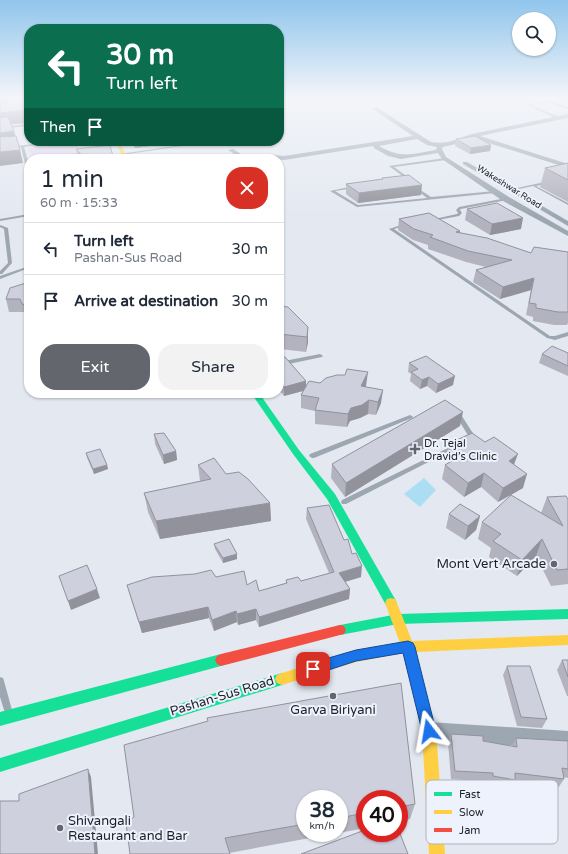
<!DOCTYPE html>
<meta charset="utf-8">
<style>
body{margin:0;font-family:"Varela Round",sans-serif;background:#f2f2f3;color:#1f2937;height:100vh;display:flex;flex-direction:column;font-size:15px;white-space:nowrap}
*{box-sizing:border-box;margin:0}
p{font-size:13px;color:#747a83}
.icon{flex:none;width:22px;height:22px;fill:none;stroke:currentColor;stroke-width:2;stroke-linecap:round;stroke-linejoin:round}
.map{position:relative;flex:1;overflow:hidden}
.drawer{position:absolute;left:24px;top:154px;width:260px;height:244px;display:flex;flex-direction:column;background:#fff;border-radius:16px;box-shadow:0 1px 3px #0004}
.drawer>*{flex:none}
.guide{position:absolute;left:24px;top:24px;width:260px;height:122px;border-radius:16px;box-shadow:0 1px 3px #0004;background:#0b6e4f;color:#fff;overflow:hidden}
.controls{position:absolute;left:512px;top:12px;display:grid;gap:8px}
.controls a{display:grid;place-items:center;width:44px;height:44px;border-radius:50%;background:#fff;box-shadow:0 1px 3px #0004;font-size:20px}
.speed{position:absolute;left:296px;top:790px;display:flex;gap:8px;font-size:20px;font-weight:700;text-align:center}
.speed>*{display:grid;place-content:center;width:52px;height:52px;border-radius:50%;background:#fff;box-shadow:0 1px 3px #0004;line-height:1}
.speed small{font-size:10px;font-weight:400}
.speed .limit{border:6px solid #d22;background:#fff;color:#111}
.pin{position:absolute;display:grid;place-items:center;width:34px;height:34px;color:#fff;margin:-17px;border-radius:8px;box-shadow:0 2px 6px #0006}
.me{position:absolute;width:44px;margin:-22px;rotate:346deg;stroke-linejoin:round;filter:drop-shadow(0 0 3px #0008)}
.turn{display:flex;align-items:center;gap:14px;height:84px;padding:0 16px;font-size:18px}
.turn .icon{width:52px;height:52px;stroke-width:2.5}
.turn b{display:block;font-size:28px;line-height:34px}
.then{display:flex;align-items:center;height:38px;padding:0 16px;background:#0003;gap:8px;font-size:15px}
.round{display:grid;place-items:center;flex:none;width:42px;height:42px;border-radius:16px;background:#f2f2f3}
.overview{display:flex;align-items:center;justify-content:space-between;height:68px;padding:0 16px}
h1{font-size:24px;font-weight:600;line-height:30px}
.cta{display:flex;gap:8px;margin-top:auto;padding:8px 16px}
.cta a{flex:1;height:46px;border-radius:16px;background:#63666d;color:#fff;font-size:16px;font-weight:600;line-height:46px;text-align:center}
.cta a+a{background:#f2f2f3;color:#1f2937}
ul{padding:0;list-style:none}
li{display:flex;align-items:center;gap:12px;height:52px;padding:0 16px;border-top:1px solid #e0e1e3}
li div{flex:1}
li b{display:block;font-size:15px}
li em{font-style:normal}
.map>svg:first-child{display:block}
.green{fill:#e0d3ee}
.water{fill:#acdef3}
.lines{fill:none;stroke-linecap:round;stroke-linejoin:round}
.lane{fill:#9da7b1;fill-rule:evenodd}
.street{fill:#9da7b1;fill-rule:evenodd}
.fast{fill:#16e098;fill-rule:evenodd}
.slow{fill:#ffcf43;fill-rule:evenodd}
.jam{fill:#f24e42;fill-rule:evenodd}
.wall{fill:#b2b3bf}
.shaded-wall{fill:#91929b}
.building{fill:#cfd0de;stroke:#91929b}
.route{fill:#1a73e8;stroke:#114b97}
.poi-dot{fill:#63666d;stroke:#eef2fc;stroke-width:1.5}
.labels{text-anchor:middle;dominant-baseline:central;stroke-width:4;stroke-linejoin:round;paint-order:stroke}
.far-street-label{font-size:9px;fill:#1d2026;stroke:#eef2fc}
.poi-label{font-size:11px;fill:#1d2026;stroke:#eef2fc;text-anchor:start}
.near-poi-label{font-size:13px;fill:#1d2026;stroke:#eef2fc;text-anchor:end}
.near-street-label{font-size:13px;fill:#1d2026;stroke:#eef2fc}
.key{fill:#eef2fc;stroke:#afb3bc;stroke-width:1}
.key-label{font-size:11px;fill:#1d2026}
</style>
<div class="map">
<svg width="568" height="854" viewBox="0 0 568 854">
<rect width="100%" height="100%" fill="#e4e8f1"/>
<path class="green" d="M 76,143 L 83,157 L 32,159 L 29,148 Z"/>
<path class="water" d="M 424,478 L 436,490 L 420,507 L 404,494 Z"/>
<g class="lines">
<path class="lane" d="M 547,100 L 568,107 L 568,109 L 547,102 L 531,105 L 559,117 L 558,119 L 527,105 Z
M 29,124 L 29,126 L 0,129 L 0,127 Z
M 60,141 L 68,141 L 24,147 L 29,164 L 27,165 L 25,164 L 21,147 L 0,150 L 0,148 Z
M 209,141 L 216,141 L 108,157 L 106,156 Z
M 445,158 L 446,158 L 446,160 L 394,167 L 405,175 L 405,177 L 404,177 L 389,166 Z
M 549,181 L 551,182 L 550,183 L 536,186 L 568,203 L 568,205 L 533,186 L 510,191 L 508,190 Z
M 354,186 L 355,186 L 355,188 L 335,191 L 358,205 L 427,198 L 415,189 L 415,187 L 416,187 L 431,197 L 495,191 L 497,192 L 495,193 L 357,207 L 330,191 Z
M 506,198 L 508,199 L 507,200 L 461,209 L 460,210 L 462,213 L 459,216 L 432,221 L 430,220 L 457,214 L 458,213 L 456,210 L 459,207 Z
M 29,214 L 29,216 L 0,221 L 0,219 Z
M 404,224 L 407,225 L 394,229 L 550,336 L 555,336 L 568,332 L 568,336 L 555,340 L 547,338 L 389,229 Z
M 0,225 L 8,228 L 12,263 L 2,274 L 0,274 L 0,271 L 8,263 L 4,229 L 0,227 Z
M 29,266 L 29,268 L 0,279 L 0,276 Z
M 320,354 L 323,356 L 322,357 L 279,366 L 279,362 Z
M 458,412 L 460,413 L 476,438 L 475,439 L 471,441 L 468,439 L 469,437 L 455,414 Z
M 410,415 L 412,416 L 413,417 L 412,418 L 314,458 L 312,458 L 309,456 L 310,454 Z
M 454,445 L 456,446 L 457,447 L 456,448 L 346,504 L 342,504 L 341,502 L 342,500 Z
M 0,677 L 3,678 L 4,681 L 12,710 L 11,713 L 8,714 L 5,713 L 0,697 Z"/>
<path class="street" d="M 279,97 L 304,97 L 279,101 Z
M 376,107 L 431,142 C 447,145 457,139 472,134 L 568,114 L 568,118 L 480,136 L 568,164 L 568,168 L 473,138 L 464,142 L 443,147 L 442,149 L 446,157 L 509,197 L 568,231 L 568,236 L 503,201 L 442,159 L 438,153 L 401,159 L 388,156 L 374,148 L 373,146 L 284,160 L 263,158 L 242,159 L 228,150 L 233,149 L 249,159 L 263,154 L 284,156 L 413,136 L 374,110 L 373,109 ZM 417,139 L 427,145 L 437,147 L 436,150 C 411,154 402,159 379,146 Z
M 463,162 L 467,162 L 568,221 L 568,226 L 463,164 Z
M 429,722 L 568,731 L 568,749 L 429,740 L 422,737 L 420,731 L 422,725 Z"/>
<path class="fast" d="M 251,393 L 259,393 L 299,450 L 335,494 L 395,599 L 397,603 L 395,607 L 391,608 L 387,607 L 327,499 L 293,454 Z
M 568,609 L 568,619 L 398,624 L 340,635 L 336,634 L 334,630 L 336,626 L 340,625 L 398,614 Z
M 221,654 L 225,656 L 227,660 L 225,664 L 221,666 L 0,726 L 0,712 Z
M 282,673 L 287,675 L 289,679 L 287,683 L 282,685 L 0,772 L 0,758 Z"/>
<path class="slow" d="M 115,141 L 119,141 L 128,159 L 124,159 Z
M 391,598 L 395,599 L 397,603 L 412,641 L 568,635 L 568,645 L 416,652 L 436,731 L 445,854 L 429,854 L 422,731 L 403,653 L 356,662 L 282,685 L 277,683 L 275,679 L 277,675 L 282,673 L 356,650 L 400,643 L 385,603 L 387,599 Z"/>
<path class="jam" d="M 340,625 L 344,626 L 346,630 L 344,634 L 340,635 L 221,666 L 217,664 L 215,660 L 217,656 L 221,654 Z"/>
</g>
<path class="wall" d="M 0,96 L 29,96 L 29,123 L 12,124 L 14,131 L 23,163 Z
M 393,96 L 416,96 L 414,99 L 393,97 Z
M 456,139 L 491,145 L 490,151 L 470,154 L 455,146 Z
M 130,141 L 190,141 L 135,148 Z
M 76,149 L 112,153 L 118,159 L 78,159 Z
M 568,163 L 568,202 L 540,187 L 545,168 Z
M 382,178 L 421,195 L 358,203 L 346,194 L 346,184 L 382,180 Z
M 467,209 L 521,229 L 490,235 L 465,220 Z
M 399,219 L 460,231 L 460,233 L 531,253 L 568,252 L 568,323 L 567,325 L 554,325 L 533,321 L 533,317 L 526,315 L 531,290 L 500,299 L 473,282 L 476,270 L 486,267 L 466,262 L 428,249 L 428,245 L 413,240 L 398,230 Z
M 29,282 L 29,317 L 25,317 L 24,312 L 9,312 L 6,299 Z
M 279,306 L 308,327 L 308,342 L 306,352 L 280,349 L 280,359 L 306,381 L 306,386 L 320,383 L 366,386 L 366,387 L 381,403 L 376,415 L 368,414 L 360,418 L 350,421 L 347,427 L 315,424 L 315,411 L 301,408 L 301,395 L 304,391 L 284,396 L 279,390 Z
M 568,353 L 568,376 L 539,363 L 542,354 Z
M 409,363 L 453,385 L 436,393 L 427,386 L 420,389 L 410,381 L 411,374 L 408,372 Z
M 460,426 L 345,497 L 331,478 L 332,464 Z
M 154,434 L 176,451 L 177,460 L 164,464 L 155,444 Z
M 448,444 L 514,465 L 523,488 L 498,502 L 481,487 L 464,497 L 442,479 L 445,465 L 450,462 L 446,458 Z
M 86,453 L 107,465 L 108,469 L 94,474 L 87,458 Z
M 198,465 L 226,474 L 270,503 L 271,521 L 160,539 L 148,512 L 144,493 L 200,481 Z
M 547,497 L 568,499 L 568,584 L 551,586 L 536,556 L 517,576 L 489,557 L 491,548 L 478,539 L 482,522 L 541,513 Z
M 307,508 L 344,540 L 352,554 L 361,577 L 345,582 L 350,589 L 349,599 L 259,627 L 256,620 L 238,625 L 237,622 L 214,631 L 209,618 L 142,633 L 130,596 L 127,585 L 216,577 L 247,585 L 259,591 L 286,583 L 286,580 L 301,581 L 329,573 L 306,519 Z
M 449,514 L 480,516 L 476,530 L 465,540 L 446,528 Z
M 214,544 L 237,559 L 223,563 L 215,549 Z
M 562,660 L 568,660 L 568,696 L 567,696 L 557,670 Z
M 507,666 L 547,719 L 542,728 L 517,726 L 503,675 Z
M 207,718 L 415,804 L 410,819 L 399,821 L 399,799 L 365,799 L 365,828 L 339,833 L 339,799 L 305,799 L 305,833 L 337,833 L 229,853 L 134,817 L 208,721 Z
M 451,734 L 483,741 L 512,746 L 516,738 L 568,741 L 568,778 L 563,777 L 564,779 L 558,788 L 514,782 L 511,789 L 489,785 L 489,782 L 451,779 L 448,743 Z"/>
<path class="shaded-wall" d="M 0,96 L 27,96 L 0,104 Z
M 26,110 L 29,123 L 0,125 L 0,113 Z
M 14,131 L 18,144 L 0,146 L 0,133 Z
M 134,141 L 190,141 L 135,148 Z
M 491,145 L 490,151 L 470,154 L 471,148 Z
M 20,150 L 23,163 L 0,166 L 0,152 Z
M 422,185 L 421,195 L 358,203 L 359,193 Z
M 523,218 L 521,229 L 490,235 L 492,224 Z
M 534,278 L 531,290 L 500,299 L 503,287 Z
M 308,327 L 308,342 L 306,352 L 307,337 Z
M 279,345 L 280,345 L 280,360 L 279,361 Z
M 368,372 L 366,386 L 360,399 L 361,386 Z
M 455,376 L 453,385 L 436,393 L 438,384 Z
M 429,377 L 427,386 L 420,389 L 422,380 Z
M 306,381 L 306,390 L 284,396 L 284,387 Z
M 383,390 L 381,403 L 376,415 L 378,402 Z
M 369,400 L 368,414 L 360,418 L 350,421 L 347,427 L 348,414 L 351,408 Z
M 463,412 L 460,426 L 345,497 L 346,483 Z
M 176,451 L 177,460 L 164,464 L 163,455 Z
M 518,454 L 513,467 L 509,461 Z
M 107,465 L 108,469 L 94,474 L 93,469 Z
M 484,473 L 481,487 L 464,497 L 468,483 Z
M 527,474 L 523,488 L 498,502 L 503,488 Z
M 270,503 L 271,521 L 160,539 L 156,521 Z
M 480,516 L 476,530 L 465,540 L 468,526 Z
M 542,539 L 536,556 L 517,576 L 522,560 Z
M 237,554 L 237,559 L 223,563 L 223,558 Z
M 362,566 L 361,577 L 338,584 L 339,573 Z
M 97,589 L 100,598 L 71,610 L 68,601 Z
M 350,589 L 349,599 L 259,627 L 259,617 Z
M 208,607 L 209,618 L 142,633 L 139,622 Z
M 256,609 L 256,620 L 238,625 L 237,614 Z
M 236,611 L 237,622 L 214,631 L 212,620 Z
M 88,769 L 91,777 L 98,854 L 95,854 Z"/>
<path class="building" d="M 28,96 L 29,100 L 29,112 L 28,112 L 26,110 L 0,113 L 0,103 L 7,103 L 9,98 Z
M 8,117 L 14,131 L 0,133 L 0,118 Z
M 16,136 L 20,150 L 0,152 L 0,137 Z
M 475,136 L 491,145 L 471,148 L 456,139 Z
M 110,145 L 112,153 L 118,159 L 85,159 L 76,149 Z
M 568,163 L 568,180 L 545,168 Z
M 409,175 L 422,185 L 359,193 L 346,184 L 383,179 L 382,178 Z
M 497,203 L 523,218 L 492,224 L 467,209 Z
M 429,213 L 460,231 L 456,232 L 487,238 L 531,253 L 534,247 L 568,252 L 568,312 L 558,312 L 536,308 L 536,304 L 529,303 L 534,278 L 503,287 L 476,270 L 512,260 L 468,251 L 430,237 L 433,235 L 414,229 L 399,219 Z
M 29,282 L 29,306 L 22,304 L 20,299 L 6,299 L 10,288 Z
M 279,306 L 288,307 L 308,327 L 307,337 L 279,334 Z
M 552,346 L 568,353 L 568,366 L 542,354 Z
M 426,356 L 455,376 L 438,384 L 429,377 L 422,380 L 411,372 L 418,369 L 409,363 Z
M 285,357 L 306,381 L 284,387 L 279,381 L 279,359 Z
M 347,369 L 368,372 L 361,386 L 383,390 L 378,402 L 369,400 L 362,405 L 351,408 L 348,414 L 315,410 L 319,398 L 301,395 L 309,381 L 320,383 L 326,378 L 337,375 L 345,375 Z
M 445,400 L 463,412 L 346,483 L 332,464 Z
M 164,433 L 176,451 L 163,455 L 154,434 Z
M 472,433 L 485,442 L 494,437 L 518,454 L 509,461 L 527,474 L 503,488 L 484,473 L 468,483 L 445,465 L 462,455 L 448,444 Z
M 100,449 L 107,465 L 93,469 L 86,453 Z
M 214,458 L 226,474 L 239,472 L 248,479 L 270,503 L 156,521 L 144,493 L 211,479 L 198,465 Z
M 511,495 L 563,526 L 547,497 L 566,496 L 568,499 L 568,569 L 557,570 L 542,539 L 522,560 L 493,541 L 501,534 L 482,522 Z
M 460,504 L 480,516 L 468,526 L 449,514 Z
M 329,505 L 344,540 L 348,539 L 352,554 L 356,553 L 362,566 L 339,573 L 350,589 L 259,617 L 256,609 L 237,614 L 236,611 L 212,620 L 208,607 L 139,622 L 127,585 L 152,577 L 195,574 L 211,570 L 216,577 L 244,571 L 247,585 L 256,580 L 259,591 L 287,583 L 286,580 L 298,577 L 301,581 L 334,572 L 307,508 Z
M 229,539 L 237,554 L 223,558 L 214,544 Z
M 87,565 L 97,589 L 68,601 L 59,576 Z
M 562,660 L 568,660 L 568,677 Z
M 507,666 L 530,666 L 547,719 L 521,717 Z
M 401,683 L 415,804 L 399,807 L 399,799 L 365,799 L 365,813 L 339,818 L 339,799 L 305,799 L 305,824 L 225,838 L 230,854 L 130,854 L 126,823 L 134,817 L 124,745 L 208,721 L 207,718 Z
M 451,734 L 483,736 L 483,741 L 517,747 L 516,738 L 568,741 L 568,769 L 562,768 L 564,779 L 515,773 L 515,780 L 493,776 L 493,773 L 455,771 Z
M 88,769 L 95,854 L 0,854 L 0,801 L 19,801 L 19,794 Z
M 365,830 L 365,833 L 399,833 L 399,831 L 408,854 L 301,854 Z"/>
<linearGradient id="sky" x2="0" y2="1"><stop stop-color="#90c5ec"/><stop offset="0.45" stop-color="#f3f5f9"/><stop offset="1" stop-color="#f3f5f9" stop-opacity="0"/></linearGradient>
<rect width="568" height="216" fill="url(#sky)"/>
<path class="route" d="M 408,641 L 413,643 L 415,647 L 436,731 L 434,736 L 429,738 L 424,736 L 422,731 L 403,653 L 356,661 L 313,675 L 308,673 L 306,669 L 308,664 L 356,650 Z"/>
<g class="poi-dot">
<path d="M413 443h4v4h4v4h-4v4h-4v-4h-4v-4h4z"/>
<circle cx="554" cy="564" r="4"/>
<circle cx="333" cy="696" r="4"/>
<circle cx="60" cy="828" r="4"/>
</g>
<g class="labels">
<g class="far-street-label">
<text transform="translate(509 187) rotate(32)">Wakeshwar Road</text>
</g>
<g class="poi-label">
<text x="424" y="443">Dr. Tejal<tspan x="424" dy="13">Dravid’s Clinic</tspan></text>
</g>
<g class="near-poi-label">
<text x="546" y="564">Mont Vert Arcade</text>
<text x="333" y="710" text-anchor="middle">Garva Biriyani</text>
<text x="68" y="821" text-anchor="start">Shivangali<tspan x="68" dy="15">Restaurant and Bar</tspan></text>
</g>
<g class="near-street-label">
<text transform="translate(222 696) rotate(-17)">Pashan-Sus Road</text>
</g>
</g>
<rect x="426" y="780" width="132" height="64" rx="6" class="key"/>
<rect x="434" y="792" width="18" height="4" fill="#16e098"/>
<rect x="434" y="810" width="18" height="4" fill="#ffcf43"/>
<rect x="434" y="828" width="18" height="4" fill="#f24e42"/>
<g class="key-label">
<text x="459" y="798">Fast</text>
<text x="459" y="816">Slow</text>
<text x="459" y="834">Jam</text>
</g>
</svg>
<div class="controls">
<a><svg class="icon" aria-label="search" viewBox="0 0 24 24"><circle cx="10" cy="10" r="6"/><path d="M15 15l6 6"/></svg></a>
</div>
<div class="speed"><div>38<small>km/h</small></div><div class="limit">40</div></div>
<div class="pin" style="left:313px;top:669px;background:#d93025"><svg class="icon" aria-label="arrive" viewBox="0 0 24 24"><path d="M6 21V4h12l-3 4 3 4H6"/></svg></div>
<svg class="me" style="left:429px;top:731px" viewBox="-20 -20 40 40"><path d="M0-17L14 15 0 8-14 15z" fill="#1a73e8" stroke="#fff" stroke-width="4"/></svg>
<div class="guide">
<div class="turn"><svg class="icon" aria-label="left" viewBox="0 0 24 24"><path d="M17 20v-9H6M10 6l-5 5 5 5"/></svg><div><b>30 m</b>Turn left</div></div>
<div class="then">Then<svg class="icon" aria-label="arrive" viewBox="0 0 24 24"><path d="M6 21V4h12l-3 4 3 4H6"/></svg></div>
</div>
<section class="drawer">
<div class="overview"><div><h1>1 min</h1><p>60 m · 15:33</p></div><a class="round" style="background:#d93025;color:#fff"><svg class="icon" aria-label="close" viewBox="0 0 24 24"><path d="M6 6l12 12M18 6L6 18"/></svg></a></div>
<ul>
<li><svg class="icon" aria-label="left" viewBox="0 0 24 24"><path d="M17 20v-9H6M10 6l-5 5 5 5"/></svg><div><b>Turn left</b><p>Pashan-Sus Road</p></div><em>30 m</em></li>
<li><svg class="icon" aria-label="arrive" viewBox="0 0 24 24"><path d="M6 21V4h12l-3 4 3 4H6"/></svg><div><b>Arrive at destination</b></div><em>30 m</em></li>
</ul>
<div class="cta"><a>Exit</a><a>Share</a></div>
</section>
</div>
